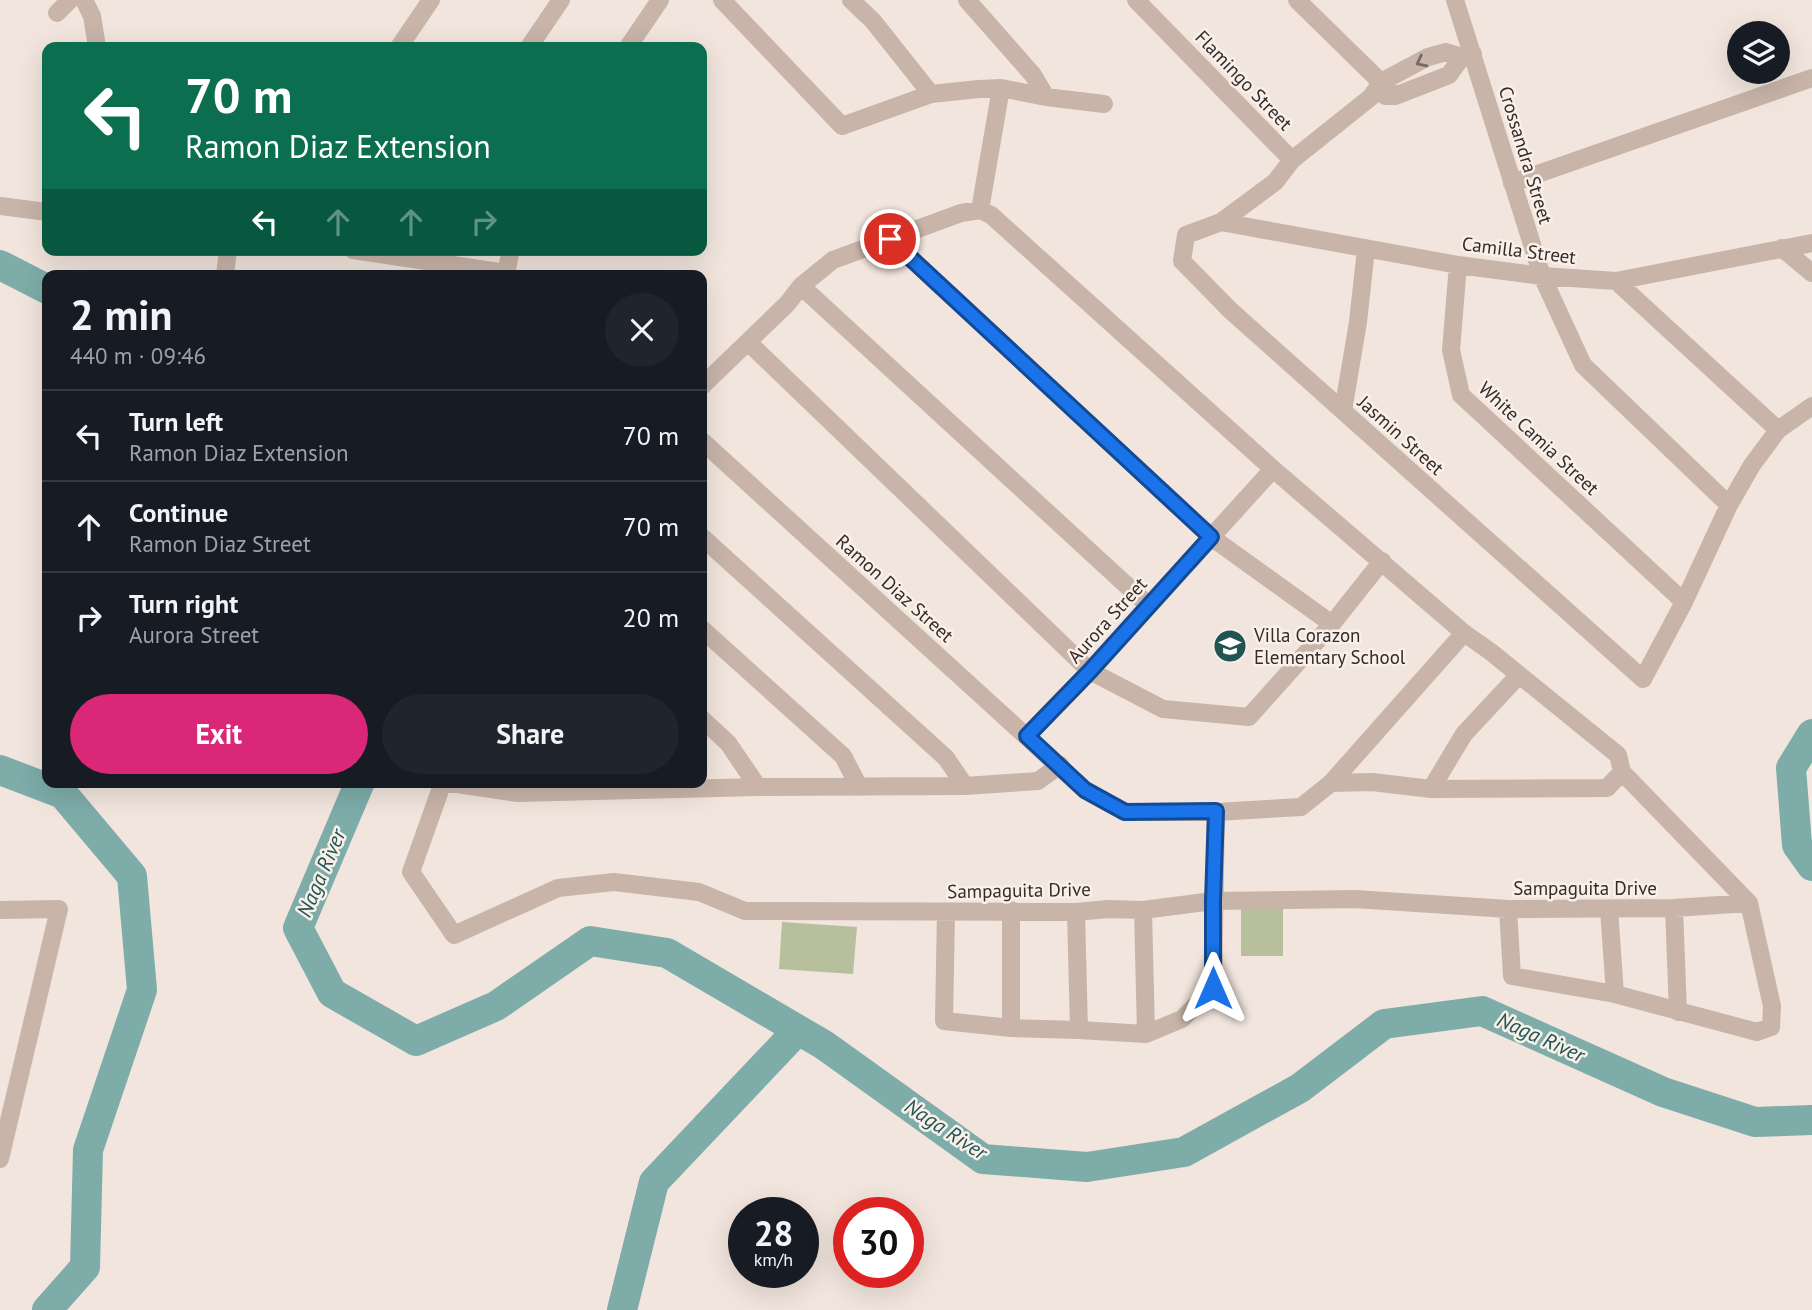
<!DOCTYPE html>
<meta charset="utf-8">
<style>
body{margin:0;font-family:"PT Sans",sans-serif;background:#20242c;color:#f1f3f6;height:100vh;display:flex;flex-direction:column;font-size:26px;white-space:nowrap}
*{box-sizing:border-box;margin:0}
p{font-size:23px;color:#9ea1a6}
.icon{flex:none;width:38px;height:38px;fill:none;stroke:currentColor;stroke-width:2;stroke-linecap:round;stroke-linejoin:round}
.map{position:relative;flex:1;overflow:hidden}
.drawer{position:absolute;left:42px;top:270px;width:665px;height:518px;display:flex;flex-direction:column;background:#171b24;border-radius:14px;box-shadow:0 7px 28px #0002}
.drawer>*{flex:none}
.hud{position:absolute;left:42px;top:42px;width:665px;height:214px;border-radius:14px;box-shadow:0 7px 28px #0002;background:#0b6e4f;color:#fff;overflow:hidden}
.fabs{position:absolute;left:1727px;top:21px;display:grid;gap:14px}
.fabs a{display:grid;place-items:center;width:63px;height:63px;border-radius:50%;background:#171b24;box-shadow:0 7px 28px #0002;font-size:35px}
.speed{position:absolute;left:728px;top:1197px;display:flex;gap:14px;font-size:35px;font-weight:700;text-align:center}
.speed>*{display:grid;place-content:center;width:91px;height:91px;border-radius:50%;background:#171b24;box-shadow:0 7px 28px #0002;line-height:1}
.speed small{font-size:18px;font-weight:400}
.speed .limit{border:10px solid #d22;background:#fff;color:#111}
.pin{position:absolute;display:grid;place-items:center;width:60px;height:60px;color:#fff;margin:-30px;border:4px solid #fff;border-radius:50%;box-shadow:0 2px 7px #0007}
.me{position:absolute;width:77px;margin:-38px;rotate:0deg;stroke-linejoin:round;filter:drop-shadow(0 0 5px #0008)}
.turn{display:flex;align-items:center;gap:24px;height:147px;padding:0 28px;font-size:32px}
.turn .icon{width:91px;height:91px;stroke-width:2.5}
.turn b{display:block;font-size:49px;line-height:60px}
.lanes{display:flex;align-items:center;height:66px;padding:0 28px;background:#0003;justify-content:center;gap:35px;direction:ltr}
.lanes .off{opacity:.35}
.round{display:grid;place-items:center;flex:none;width:74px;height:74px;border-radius:37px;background:#20242c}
.head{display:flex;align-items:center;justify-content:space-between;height:119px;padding:0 28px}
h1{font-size:42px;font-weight:600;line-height:52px}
.action{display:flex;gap:14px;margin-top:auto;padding:14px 28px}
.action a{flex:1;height:80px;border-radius:42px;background:#db2777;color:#fff;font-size:28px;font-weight:600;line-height:80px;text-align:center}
.action a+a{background:#20242c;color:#f1f3f6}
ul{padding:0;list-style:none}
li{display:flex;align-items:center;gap:21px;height:91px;padding:0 28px;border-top:2px solid #363941}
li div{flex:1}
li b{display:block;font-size:26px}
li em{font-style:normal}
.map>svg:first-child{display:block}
.green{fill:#b7bf9d}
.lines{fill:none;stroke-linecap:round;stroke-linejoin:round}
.river{stroke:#7daca9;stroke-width:30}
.minor{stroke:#c8b4a9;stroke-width:18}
.oneway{stroke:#786963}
.route-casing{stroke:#114b97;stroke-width:18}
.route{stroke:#1a73e8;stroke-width:12}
.labels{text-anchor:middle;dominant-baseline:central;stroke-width:5;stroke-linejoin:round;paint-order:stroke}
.street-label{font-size:19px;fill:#362b29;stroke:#f9f0e9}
.poi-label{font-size:19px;fill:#362b29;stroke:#f9f0e9;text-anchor:start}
.water-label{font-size:21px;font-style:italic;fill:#205553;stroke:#f9f0e9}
</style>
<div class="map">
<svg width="1812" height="1310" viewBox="0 0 1812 1310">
<rect width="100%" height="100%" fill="#f1e5dd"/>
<path class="green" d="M 1241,906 L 1283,906 L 1283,956 L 1241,956 Z
M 782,922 L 857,927 L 853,974 L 779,969 Z"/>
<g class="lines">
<path class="river" d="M 0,265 L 47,289
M 1812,734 L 1791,768 L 1797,845 L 1812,866
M 0,770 L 63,794 L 132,876 L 142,990 L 88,1150 L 85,1267 L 47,1310
M 360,782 L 298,928 L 332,993 L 416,1041 L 496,1006 L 590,941 L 667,953 L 824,1045 L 983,1159 L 1087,1167 L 1184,1152 L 1300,1088 L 1384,1024 L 1482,1011 L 1663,1092 L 1755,1122 L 1812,1120
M 622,1310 L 654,1182 L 798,1030"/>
<path class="minor" d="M 84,0 L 92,16 L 97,47
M 722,0 L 842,126 L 931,94 L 979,89 L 1001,88 L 1046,97 L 1104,104
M 851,0 L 873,21 L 931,94
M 967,0 L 1033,75 L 1046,97
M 1136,0 L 1292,160
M 1297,0 L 1395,96
M 1455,0 L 1542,276 L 1583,365 L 1729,505
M 57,13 L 70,0
M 399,47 L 431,0
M 529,47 L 561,0
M 628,47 L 660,0
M 1473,54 L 1462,57 L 1446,52 L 1428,57 L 1381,82 L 1371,97 L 1292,160 L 1275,182 L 1221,222 L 1186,235 L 1182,261 L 1230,310 L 1643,679 L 1684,602 L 1729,505 L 1752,465 L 1778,430 L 1812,406
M 1385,96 L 1395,96 L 1449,75 L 1462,57
M 1512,183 L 1812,78
M 0,206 L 47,212
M 980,210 L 1001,88
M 1221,222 L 1458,265 L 1542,276 L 1616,281 L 1812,243
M 890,239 L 1211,537 L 1332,624
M 1782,248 L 1812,273
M 353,250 L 506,273
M 1458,265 L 1451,350 L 1461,395 L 1684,602
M 506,273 L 511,250
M 225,275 L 228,250
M 1616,281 L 1778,430
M 801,286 L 1148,605
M 748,342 L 1090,671 L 1163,709 L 1249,717 L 1332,624 L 1382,561
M 702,386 L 787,304 L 801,286 L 833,260 L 961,213 L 980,210 L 991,215 L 1273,469 L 1464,633 L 1491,652 L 1618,755 L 1622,772 L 1749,903 L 1772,1006 L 1771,1027 L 1757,1032 L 1615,994 L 1512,976 L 1508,909
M 1343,411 L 1358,322 L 1366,249
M 702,441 L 1085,790 L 1125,812 L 1216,812 L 1301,807 L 1331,783 L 1464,633
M 702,537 L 946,758 L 965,786
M 702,629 L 843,756 L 859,787
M 702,719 L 728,743 L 758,787
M 1027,736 L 1090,671 L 1273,469
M 443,782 L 411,872 L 454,935 L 558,888 L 614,882 L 699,892 L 745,911 L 1076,912 L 1108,909 L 1143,910 L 1213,901 L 1355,899 L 1508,909 L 1674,908 L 1749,903
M 443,782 L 518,793 L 758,787 L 965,786 L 1038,781 L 1060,765
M 1331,783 L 1372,782 L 1431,789 L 1607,788 L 1622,772
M 1431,789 L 1464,734 L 1519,675
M 1674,908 L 1678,1012
M 1609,909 L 1615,994
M 0,910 L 59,909 L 0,1159
M 1143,910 L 1146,1034
M 946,912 L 944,1021 L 1011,1028 L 1011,910
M 1011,1028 L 1079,1030 L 1076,912
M 1079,1030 L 1146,1034 L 1182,1019 L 1213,988 L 1216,812"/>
</g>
<defs><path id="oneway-chevron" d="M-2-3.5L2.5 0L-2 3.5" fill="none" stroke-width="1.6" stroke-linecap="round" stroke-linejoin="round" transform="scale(1.75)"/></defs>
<use class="oneway" href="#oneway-chevron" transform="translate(1421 62) rotate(153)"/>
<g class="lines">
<defs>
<path id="route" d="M 890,239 L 1211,537 L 1090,671 L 1027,736 L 1085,790 L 1125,812 L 1216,811 L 1213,901 L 1213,988"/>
</defs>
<use href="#route" class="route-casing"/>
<use href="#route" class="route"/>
</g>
<defs>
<symbol id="school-disc" viewBox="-11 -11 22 22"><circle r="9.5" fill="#205553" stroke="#f9f0e9"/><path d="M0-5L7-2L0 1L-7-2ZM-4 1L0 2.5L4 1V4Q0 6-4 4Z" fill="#fff"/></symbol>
</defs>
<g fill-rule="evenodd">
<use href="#school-disc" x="1211" y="627" width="38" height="38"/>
</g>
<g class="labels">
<g class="street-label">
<text transform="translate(1244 80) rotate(46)">Flamingo Street</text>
<text transform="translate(1526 155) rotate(73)">Crossandra Street</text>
<text transform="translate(1519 250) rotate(7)">Camilla Street</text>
<text transform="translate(1401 435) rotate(42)">Jasmin Street</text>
<text transform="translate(1539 438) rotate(43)">White Camia Street</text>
<text transform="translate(895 588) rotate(42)">Ramon Diaz Street</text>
<text transform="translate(1107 620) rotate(-48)">Aurora Street</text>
<text x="1585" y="888">Sampaguita Drive</text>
<text transform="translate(1019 890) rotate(-1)">Sampaguita Drive</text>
</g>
<g class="poi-label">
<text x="1254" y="635">Villa Corazon<tspan x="1254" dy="22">Elementary School</tspan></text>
</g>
<g class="water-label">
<text transform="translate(321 873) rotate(-67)">Naga River</text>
<text transform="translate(1541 1037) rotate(24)">Naga River</text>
<text transform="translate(946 1129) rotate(33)">Naga River</text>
</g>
</g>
</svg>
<div class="fabs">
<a><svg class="icon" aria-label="layers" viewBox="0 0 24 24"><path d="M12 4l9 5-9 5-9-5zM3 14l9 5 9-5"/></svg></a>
</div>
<div class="speed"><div>28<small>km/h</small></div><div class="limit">30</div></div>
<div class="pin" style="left:890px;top:239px;background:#d93025"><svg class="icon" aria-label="arrive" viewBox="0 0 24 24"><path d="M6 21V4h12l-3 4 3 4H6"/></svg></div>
<svg class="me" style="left:1213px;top:988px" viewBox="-20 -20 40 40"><path d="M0-17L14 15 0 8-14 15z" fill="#1a73e8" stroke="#fff" stroke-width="4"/></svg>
<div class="hud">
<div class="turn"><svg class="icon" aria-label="left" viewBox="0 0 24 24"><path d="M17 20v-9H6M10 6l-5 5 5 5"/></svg><div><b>70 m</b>Ramon Diaz Extension</div></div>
<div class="lanes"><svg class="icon" aria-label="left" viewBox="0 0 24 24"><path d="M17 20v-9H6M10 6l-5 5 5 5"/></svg><svg class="icon off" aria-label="ahead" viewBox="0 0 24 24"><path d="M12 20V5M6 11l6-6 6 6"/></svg><svg class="icon off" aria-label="ahead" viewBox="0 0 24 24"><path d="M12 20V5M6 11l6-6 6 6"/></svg><svg class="icon off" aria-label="right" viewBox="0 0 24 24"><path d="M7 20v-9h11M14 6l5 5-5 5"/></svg></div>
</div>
<section class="drawer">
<div class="head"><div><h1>2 min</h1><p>440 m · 09:46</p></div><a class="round"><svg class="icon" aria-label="close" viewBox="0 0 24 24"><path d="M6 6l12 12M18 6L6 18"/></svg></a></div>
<ul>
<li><svg class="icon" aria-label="left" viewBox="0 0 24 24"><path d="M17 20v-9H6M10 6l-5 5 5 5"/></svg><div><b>Turn left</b><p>Ramon Diaz Extension</p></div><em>70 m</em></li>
<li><svg class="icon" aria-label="ahead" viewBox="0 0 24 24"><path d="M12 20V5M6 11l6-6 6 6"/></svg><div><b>Continue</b><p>Ramon Diaz Street</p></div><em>70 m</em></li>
<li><svg class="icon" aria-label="right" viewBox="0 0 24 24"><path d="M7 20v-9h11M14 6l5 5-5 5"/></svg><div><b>Turn right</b><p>Aurora Street</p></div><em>20 m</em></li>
</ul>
<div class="action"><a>Exit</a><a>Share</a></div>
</section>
</div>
